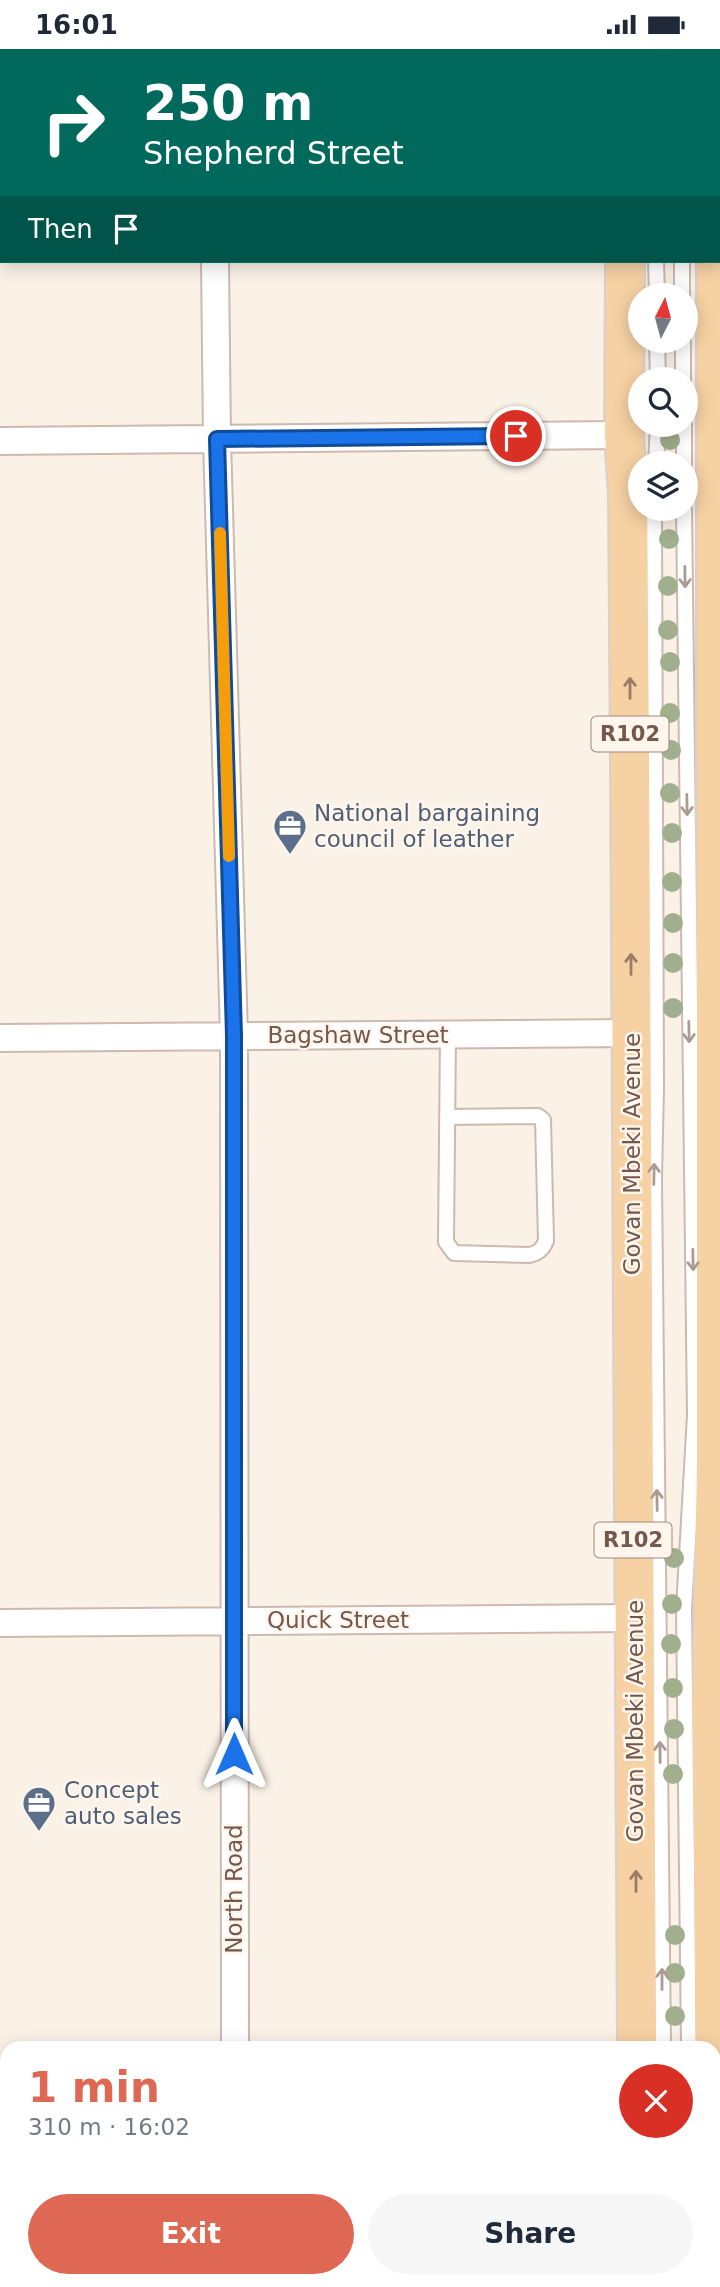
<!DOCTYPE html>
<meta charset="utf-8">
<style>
body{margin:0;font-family:"DejaVu Sans",sans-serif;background:#f6f6f7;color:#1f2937;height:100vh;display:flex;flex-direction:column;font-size:26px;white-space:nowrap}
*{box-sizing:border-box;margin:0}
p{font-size:23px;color:#747a83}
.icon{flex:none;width:38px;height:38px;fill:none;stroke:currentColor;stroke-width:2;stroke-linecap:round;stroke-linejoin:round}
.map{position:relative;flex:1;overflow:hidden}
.side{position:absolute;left:0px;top:1992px;width:721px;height:247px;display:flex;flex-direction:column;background:#fff;border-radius:21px 21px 0 0;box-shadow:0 4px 18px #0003}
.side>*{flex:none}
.banner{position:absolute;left:0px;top:0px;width:721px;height:214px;box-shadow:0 4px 18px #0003;background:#00695c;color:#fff;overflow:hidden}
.needle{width:46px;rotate:6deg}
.tools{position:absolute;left:628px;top:234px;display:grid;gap:14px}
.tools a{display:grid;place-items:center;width:70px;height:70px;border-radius:50%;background:#fff;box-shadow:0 4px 18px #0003;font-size:35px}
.pin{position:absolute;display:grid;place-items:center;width:60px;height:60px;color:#fff;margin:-30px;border:4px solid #fff;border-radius:50%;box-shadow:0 2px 7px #0007}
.me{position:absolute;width:77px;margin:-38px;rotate:0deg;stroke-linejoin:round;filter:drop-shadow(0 0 5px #0008)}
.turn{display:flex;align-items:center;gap:24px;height:147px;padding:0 28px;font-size:32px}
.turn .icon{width:91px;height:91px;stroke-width:2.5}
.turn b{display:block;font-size:49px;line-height:60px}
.then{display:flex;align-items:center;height:66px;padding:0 28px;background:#0003;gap:14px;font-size:26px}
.round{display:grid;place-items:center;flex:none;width:74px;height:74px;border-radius:37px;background:#f6f6f7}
.overview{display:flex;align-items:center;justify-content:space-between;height:119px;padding:0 28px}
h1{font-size:42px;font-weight:600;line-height:52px;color:#de6853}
.button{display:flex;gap:14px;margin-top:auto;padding:14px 28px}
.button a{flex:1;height:80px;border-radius:42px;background:#de6853;color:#fff;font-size:28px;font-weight:600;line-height:80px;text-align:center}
.button a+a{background:#f6f6f7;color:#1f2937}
.status{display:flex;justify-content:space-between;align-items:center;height:49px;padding:0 35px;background:#fff;direction:ltr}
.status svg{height:19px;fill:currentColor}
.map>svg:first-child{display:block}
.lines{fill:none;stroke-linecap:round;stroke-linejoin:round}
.lane-casing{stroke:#cdb9ae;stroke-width:18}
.street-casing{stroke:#cdb9ae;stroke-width:30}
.primary-casing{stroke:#d8d0cd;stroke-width:42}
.lane{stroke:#fff;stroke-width:14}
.street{stroke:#fff;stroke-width:26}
.primary{stroke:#f6d1a3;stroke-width:38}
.tree{fill:#a1af8e}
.oneway{stroke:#ac9b94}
.oneway2{stroke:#9b7c67}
.route-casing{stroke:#114b97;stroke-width:18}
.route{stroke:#1a73e8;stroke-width:12}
.slow{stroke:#f59e0b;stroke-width:12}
.labels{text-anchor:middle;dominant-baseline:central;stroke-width:5;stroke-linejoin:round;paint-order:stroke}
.shield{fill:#fef6ed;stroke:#9d877d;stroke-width:2}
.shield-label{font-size:21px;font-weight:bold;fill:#74584d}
.service-label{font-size:23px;fill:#4e5e75;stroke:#fef6ed;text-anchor:start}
.street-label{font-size:23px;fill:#74584d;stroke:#fef6ed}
</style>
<div class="status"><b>16:01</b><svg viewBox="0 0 49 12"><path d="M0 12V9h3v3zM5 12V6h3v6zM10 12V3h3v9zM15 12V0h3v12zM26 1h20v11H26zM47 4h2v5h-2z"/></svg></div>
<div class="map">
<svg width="720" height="2238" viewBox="0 0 720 2238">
<rect width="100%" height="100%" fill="#fbf2e7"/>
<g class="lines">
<defs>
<path id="lane" d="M 654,0 L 654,2
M 680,0 L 680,2
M 656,212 L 657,247
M 682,212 L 682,247
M 657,292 L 658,331
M 683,292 L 683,331
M 684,376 L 684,415
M 656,415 L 658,376
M 654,460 L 656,1039 L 654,1129 L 663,1998
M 684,460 L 695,1366 L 684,1560 L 689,1998
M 447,1068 L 538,1067 L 543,1071 L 546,1192 C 542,1201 538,1204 529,1206 L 454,1204 L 446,1193 L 448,985
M 665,2231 L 665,2238
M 692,2231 L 692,2238"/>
<path id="street" d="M 212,0 L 212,2
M 719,138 L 720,138
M 215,212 L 217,390 L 234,987 L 235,1998
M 0,392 L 624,386
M 0,989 L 631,984
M 0,1574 L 635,1569
M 235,2231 L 235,2238"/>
<path id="primary" d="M 624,0 L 624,2
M 714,0 L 714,2
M 625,212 L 624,386 L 628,445 L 630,713 L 637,1998
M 637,2231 L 637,2238
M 716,2238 L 712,1652 L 716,1415 L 716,212"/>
</defs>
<use href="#lane" class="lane-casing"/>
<use href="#street" class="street-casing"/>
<use href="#primary" class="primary-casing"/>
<use href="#lane" class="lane"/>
<use href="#street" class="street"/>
<use href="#primary" class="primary"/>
</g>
<g class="tree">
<circle cx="670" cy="391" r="10"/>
<circle cx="669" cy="490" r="10"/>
<circle cx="668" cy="537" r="10"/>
<circle cx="668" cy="581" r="10"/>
<circle cx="670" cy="613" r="10"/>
<circle cx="670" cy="664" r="10"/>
<circle cx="671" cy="701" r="10"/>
<circle cx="670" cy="744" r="10"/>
<circle cx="672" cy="784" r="10"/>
<circle cx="672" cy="833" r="10"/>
<circle cx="673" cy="874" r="10"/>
<circle cx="673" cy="914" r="10"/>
<circle cx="673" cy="959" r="10"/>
<circle cx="674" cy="1509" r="10"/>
<circle cx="672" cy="1555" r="10"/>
<circle cx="671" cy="1595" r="10"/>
<circle cx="673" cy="1639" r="10"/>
<circle cx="674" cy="1680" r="10"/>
<circle cx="673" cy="1725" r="10"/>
<circle cx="675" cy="1886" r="10"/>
<circle cx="675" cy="1924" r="10"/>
<circle cx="675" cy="1967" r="10"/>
</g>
<defs><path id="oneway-shaft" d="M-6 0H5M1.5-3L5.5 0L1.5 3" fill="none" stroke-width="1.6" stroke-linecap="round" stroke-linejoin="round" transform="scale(1.75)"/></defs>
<g class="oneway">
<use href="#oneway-shaft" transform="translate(685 528) rotate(89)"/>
<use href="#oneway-shaft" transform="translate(687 756) rotate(89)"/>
<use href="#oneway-shaft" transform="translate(689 983) rotate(89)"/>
<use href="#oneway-shaft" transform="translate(654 1125) rotate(-89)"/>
<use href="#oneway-shaft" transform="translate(693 1211) rotate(89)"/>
<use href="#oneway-shaft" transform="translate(657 1451) rotate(-91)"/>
<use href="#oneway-shaft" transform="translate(660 1703) rotate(-91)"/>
<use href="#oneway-shaft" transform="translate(662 1930) rotate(-90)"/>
</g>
<g class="oneway2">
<use href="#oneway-shaft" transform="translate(630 639) rotate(-90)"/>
<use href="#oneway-shaft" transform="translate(631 915) rotate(-90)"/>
<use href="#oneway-shaft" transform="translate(636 1832) rotate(-90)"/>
</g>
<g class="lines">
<defs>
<path id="route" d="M 234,1705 L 234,987 L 217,390 L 516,387"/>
</defs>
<use href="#route" class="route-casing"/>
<use href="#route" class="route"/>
<path class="slow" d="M 220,484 L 229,807"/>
</g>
<defs>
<symbol id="office-pin" viewBox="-11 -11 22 30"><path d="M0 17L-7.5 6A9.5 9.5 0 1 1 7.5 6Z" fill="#5c6f8a" stroke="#fef6ed"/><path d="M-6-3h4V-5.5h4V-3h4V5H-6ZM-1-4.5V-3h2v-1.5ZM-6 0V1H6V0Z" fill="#fff"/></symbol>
</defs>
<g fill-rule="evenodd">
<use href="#office-pin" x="271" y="758" width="38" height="52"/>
<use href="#office-pin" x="20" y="1735" width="38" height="52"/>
</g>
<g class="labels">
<g class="shield">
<rect x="591.5" y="667.5" width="77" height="35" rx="5"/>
<rect x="594.5" y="1473.5" width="77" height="35" rx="5"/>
</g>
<g class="shield-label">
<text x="630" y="685">R102</text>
<text x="633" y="1491">R102</text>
</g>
<g class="service-label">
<text x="314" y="764">National bargaining<tspan x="314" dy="26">council of leather</tspan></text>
<text x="64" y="1741">Concept<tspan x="64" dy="26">auto sales</tspan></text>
</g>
<g class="street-label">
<text x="358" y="986">Bagshaw Street</text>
<text transform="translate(632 1105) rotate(-90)">Govan Mbeki Avenue</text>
<text x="338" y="1571">Quick Street</text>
<text transform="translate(635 1672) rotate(-90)">Govan Mbeki Avenue</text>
<text transform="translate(234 1840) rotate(-90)">North Road</text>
</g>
</g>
</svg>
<div class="tools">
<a><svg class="needle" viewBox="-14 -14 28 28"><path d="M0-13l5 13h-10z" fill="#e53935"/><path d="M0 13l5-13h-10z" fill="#747a83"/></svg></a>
<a><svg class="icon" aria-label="search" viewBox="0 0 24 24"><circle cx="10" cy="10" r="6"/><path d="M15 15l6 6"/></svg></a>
<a><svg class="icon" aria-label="layers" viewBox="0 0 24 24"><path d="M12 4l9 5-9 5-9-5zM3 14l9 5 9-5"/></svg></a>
</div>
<div class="pin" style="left:516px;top:387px;background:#d93025"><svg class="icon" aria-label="arrive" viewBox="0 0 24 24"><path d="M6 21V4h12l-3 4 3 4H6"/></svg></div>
<svg class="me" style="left:234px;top:1705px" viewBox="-20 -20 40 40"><path d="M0-17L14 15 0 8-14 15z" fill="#1a73e8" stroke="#fff" stroke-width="4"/></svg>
<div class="banner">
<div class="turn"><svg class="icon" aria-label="right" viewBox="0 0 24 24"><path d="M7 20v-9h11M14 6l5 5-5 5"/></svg><div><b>250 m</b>Shepherd Street</div></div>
<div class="then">Then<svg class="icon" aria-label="arrive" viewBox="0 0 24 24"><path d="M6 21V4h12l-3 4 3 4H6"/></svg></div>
</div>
<section class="side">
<div class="overview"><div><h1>1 min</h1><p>310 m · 16:02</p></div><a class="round" style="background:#d93025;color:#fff"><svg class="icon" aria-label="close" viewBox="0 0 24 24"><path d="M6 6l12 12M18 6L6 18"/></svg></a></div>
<div class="button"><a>Exit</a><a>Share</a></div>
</section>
</div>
